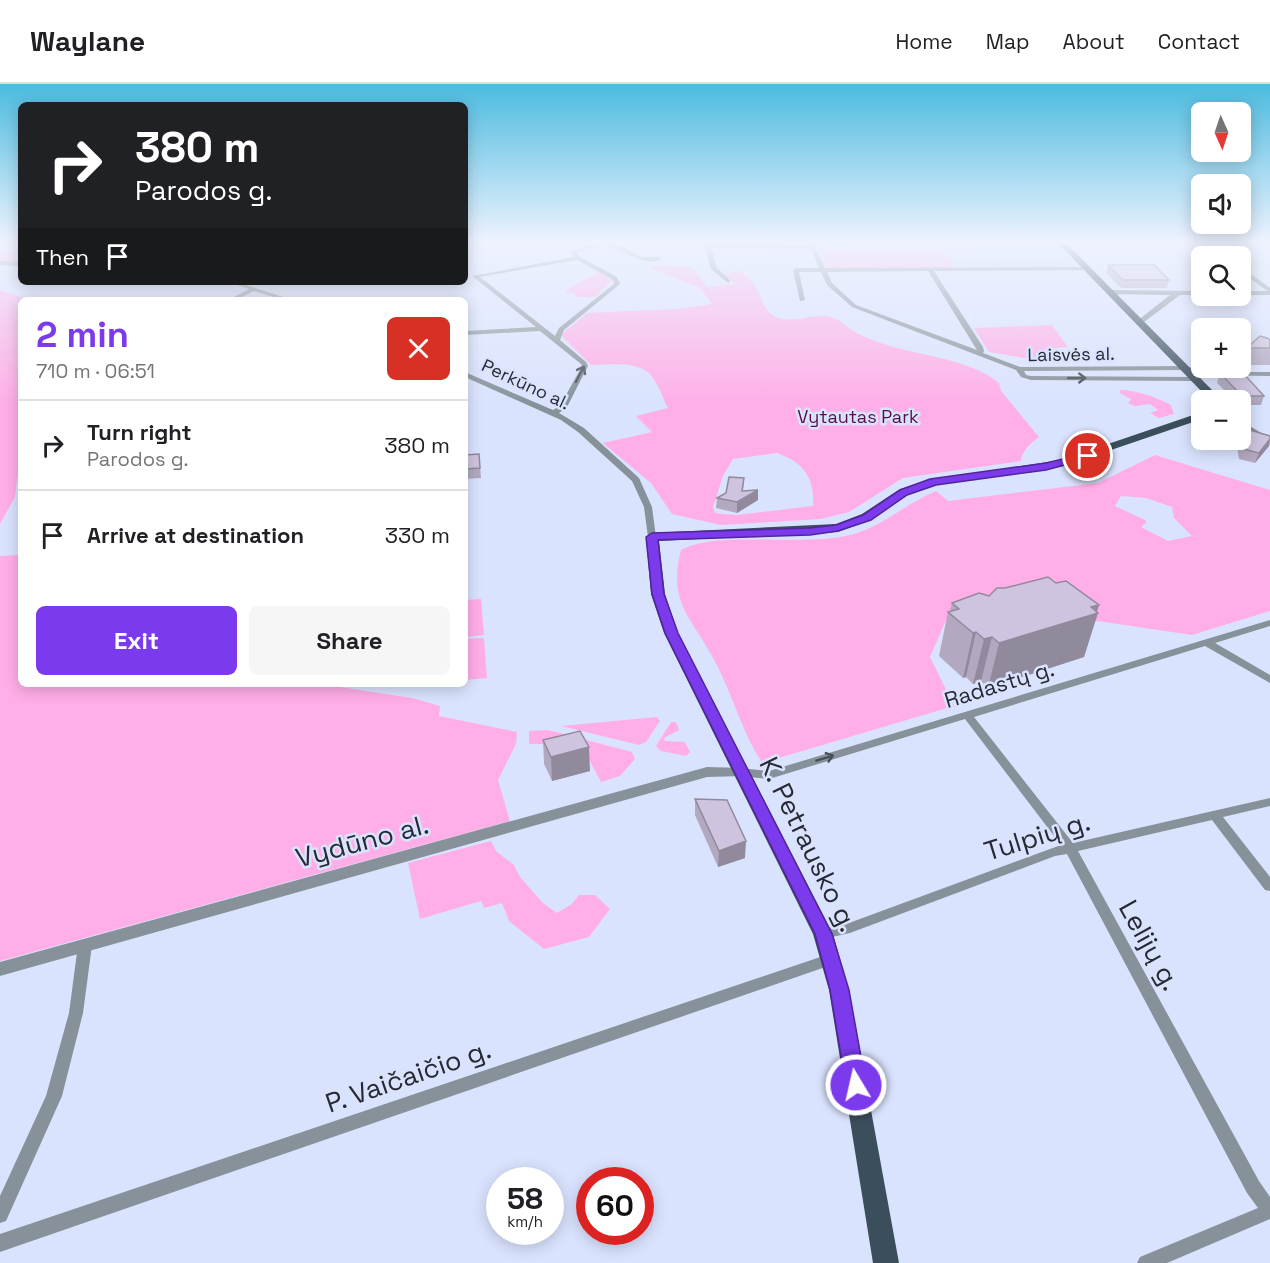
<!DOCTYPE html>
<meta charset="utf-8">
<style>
body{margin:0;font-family:"Space Grotesk",sans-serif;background:#f6f6f6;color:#202124;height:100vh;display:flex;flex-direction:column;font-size:22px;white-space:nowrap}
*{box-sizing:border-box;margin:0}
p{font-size:20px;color:#757577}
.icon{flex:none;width:33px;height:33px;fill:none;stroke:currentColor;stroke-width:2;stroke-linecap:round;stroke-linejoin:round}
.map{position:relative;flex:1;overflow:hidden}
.sheet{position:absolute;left:18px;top:213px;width:450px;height:390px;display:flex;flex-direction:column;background:#fff;border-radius:9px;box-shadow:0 3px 15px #0003}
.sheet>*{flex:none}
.banner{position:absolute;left:18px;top:18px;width:450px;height:183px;border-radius:9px;box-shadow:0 3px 15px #0003;background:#202124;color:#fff;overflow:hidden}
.needle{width:39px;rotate:177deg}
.controls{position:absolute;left:1191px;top:18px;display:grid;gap:12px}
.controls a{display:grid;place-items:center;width:60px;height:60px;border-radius:9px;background:#fff;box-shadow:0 3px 15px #0003;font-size:30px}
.speed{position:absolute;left:486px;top:1083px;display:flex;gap:12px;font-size:30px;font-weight:700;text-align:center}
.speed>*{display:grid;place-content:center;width:78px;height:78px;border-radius:50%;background:#fff;box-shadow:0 3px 15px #0003;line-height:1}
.speed small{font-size:15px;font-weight:400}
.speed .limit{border:9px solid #d22;background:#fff;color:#111}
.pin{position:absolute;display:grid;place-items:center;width:51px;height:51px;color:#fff;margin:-26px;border:3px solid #fff;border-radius:50%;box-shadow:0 2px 6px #0007}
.me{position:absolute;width:66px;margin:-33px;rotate:351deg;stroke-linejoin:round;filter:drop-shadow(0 0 4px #0008)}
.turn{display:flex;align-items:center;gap:21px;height:126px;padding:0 18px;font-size:27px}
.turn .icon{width:78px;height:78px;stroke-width:2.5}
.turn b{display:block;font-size:42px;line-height:51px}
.then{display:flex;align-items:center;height:57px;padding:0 18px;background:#0003;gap:12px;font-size:22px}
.round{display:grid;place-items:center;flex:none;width:63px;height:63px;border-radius:9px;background:#f6f6f6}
.head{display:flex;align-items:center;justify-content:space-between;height:102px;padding:0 18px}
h1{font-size:36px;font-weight:600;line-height:45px;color:#7c3aed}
.button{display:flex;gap:12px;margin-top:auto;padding:12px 18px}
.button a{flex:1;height:69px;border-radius:9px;background:#7c3aed;color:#fff;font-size:24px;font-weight:600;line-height:69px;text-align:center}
.button a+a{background:#f6f6f6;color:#202124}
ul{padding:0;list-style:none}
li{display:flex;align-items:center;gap:18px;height:90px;padding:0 18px;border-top:2px solid #e0e0e0}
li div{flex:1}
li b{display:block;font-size:22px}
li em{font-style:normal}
header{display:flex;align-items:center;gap:36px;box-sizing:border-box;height:84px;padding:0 30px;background:#fff;border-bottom:2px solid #e0e0e0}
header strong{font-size:28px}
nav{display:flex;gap:33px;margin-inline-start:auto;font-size:21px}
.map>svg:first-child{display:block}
.built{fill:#cdd8f9}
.green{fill:#ffaee7;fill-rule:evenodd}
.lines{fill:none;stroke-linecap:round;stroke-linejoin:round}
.minor{fill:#869199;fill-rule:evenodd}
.tertiary{fill:#869199;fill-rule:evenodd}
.primary{fill:#3b4e5b;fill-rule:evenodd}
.wall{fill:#b2a9c0}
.shaded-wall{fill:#91899c}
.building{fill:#cfc4df;stroke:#91899c;stroke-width:1.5}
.oneway{stroke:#484e57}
.route{fill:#7c3aed;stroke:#51269a;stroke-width:1.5}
.labels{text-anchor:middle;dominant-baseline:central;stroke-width:5;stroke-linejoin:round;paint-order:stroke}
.far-street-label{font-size:18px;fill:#272a34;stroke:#dae3fe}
.far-park-label{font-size:18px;fill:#590e4a;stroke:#dae3fe}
.street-label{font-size:22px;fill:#272a34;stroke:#dae3fe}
.near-street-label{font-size:27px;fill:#272a34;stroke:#dae3fe}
</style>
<header>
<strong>Waylane</strong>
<nav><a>Home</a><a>Map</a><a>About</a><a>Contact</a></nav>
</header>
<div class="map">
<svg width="1270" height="1179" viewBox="0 0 1270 1179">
<rect width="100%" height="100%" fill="#dae3fe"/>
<path class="built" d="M 938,156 L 1051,156 L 1079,185 L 958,185 Z"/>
<path class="green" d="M 0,156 L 21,156 L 21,175 L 14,179 L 0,178 Z
M 814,156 L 962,156 L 970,166 L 954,166 L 946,156 L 939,156 L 958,185 L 828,184 Z
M 654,181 L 691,183 L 708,203 L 735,200 L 724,189 L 739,187 C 764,201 759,224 774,232 C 792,242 815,227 834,234 C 842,237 849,245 857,249 C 866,254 877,258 887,261 C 921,272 973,276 999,299 L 1001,307 L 1039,353 C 1031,359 1022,366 1021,377 L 903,394 L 849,428 L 821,435 L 721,441 L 672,430 L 651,399 L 603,359 L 652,348 L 636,332 L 668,324 C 663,314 659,302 653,294 C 641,276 609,281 591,281 L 561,251 L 587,229 L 677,225 L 712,220 L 700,204 L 652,185 L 651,183 ZM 777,369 C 804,378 815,395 813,422 L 736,431 L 715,429 L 713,423 L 723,392 L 733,375 Z
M 599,188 L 612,196 L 596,213 L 575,213 L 575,209 L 567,209 L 566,206 Z
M 0,206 L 30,216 L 21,216 L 21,388 L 17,395 L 15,413 L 0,440 Z
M 1052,241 L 1068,263 L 1045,265 L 1036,273 L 1024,274 L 989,268 L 974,244 Z
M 1120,306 C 1137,306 1155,313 1171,321 L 1174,330 L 1159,334 L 1150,329 L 1158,326 L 1150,320 L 1134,322 L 1128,319 L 1131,315 L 1120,309 Z
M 1155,371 L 1270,406 L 1270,527 L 1192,551 L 1064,532 L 971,528 L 946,536 L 930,573 L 954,622 L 772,676 L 761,677 C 740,644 731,605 712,572 C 689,531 668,517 681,466 C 716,446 803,463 850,451 C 882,443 905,420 936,407 L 948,417 L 1098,399 ZM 1121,412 L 1146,414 L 1172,423 L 1174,434 L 1192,452 L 1168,457 L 1141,443 L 1147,438 L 1145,436 L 1115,422 Z
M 21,471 L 21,600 L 320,600 L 412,614 L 440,622 L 439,632 L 517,648 L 516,660 L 498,696 L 510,737 L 0,877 L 0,472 Z
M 481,515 L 484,551 L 465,553 L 465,516 Z
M 484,554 L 487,594 L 465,596 L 465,555 Z
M 657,633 L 660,637 L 646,658 L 639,661 L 561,642 Z
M 671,638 L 676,638 L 679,646 L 664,654 L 665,657 L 685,658 L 690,668 L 686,672 L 661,667 L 656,662 Z
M 548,646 L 632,668 L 635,675 L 620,692 L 601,698 L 584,666 L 548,660 L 529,660 L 529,647 Z
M 491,757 L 496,767 L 514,781 L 520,793 L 543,819 L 557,829 L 572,820 L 579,811 L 595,811 L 610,825 L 589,853 L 544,865 L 509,837 L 502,819 L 484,824 L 481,817 L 420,835 L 408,779 Z"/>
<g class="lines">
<path class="minor" d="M 597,156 L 601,156 L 603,159 L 623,163 L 641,173 L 659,173 L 662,175 C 641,184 625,164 604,162 C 595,161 585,166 577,169 L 580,173 L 617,193 L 620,200 L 564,246 L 560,256 L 586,278 L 588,282 L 567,323 L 559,329 L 584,344 L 639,394 L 652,423 L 656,453 L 652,456 L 648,453 L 644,423 L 632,397 L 578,348 L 561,336 L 465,293 L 465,288 L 467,289 L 553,326 L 560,322 L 582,282 L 581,280 L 540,247 L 465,251 L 465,247 L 536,243 L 472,192 L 574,173 L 571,167 L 598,159 ZM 577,176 L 612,195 L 614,200 L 559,244 L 555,252 L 480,193 Z
M 699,156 L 705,156 L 713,159 L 810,161 L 807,156 L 812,156 L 825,184 L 1088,183 L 1090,184 L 1090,186 L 934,187 L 983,263 L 984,267 L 983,269 L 1020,283 L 1185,282 L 1209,288 L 1270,288 L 1270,292 L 1206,291 L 1205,293 L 1195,297 L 1031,296 L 1021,293 L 1016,286 L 852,223 L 827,201 L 821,188 L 799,188 L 805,216 L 800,217 L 793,186 L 796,184 L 819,184 L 811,165 L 713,163 L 711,164 L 717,184 L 730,196 L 730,198 L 728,199 L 711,185 L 705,163 L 708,161 ZM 928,187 L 977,266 L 856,221 L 832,199 L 827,188 ZM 1185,286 L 1202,290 L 1194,293 L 1031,292 L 1026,291 L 1024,287 Z
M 0,177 L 21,178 L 21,182 L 0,181 Z
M 1240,182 L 1270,204 L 1270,209 L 1240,187 Z
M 228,198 L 237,198 L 292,216 L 283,216 L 254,207 L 236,216 L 228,216 L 249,205 Z
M 133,214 L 136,215 L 137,216 L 130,216 Z
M 1270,536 L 1270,542 L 1215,559 L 1270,591 L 1270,599 L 1205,562 L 974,633 L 1073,759 L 1270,714 L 1270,722 L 1223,733 L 1270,793 L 1270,807 L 1265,806 L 1212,736 L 1078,767 L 1259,1097 L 1270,1113 L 1270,1135 L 1167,1179 L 1137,1179 L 1140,1173 L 1258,1124 L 1247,1109 L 1067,770 L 1055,772 L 850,849 L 823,855 L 818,854 L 816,850 L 818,846 L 849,839 L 1061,761 L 965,635 L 769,695 L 739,692 L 735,691 L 733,688 L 735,685 L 739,684 L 769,687 Z
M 85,855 L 90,857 L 92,861 L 83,929 L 62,1012 L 6,1137 L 0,1139 L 0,1112 L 46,1012 L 69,929 L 78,861 L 80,857 Z
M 832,869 L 837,871 L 839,875 L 837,879 L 0,1168 L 0,1150 Z"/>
<path class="tertiary" d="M 1110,206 L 1202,207 L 1202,211 L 1180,211 L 1140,241 L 1137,241 L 1137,237 L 1170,211 L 1107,210 L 1106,208 Z
M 1240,207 L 1270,207 L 1270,211 L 1240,211 Z
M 1240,336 L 1266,352 L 1266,356 L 1260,356 L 1240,344 Z
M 707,683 L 744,684 L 747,688 L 744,692 L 707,693 L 0,892 L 0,878 Z"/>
<path class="primary" d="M 1055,156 L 1063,156 L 1214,308 L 1216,316 L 1206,316 L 1205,311 Z
M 1202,328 L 1202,335 L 1067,381 L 936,401 L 908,411 L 870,436 L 838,448 L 659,457 L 665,510 L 678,549 L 833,850 L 849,906 L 899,1179 L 873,1179 L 829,906 L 813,850 L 664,549 L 651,510 L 646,453 L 652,449 L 836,440 L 862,430 L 900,405 L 930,396 L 1061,376 Z"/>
</g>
<path class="wall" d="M 1108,181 L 1169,196 L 1167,204 L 1121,204 L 1106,189 Z
M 1270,256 L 1270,281 L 1241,281 L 1247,264 Z
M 1220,289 L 1264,312 L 1261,321 L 1240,321 L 1240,316 L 1234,316 L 1217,299 Z
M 1240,343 L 1270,352 L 1270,359 L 1269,362 L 1255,379 L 1239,375 L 1236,356 L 1240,356 Z
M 479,370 L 481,394 L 465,395 L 465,371 Z
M 758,406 L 758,416 L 737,429 L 716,424 L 717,414 L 743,407 Z
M 1056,499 L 1099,521 L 1084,573 L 988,604 L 981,597 L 973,600 L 966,593 L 963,594 L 939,572 L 948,528 L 950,527 L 952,519 L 989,512 L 1005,504 Z
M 543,656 L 590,687 L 552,697 L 544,680 Z
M 695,715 L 745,774 L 718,783 L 695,731 Z"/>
<path class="shaded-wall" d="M 1270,355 L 1269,362 L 1255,379 L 1259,369 Z
M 744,394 L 742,416 L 758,406 L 758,416 L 737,429 L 737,418 Z
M 1099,521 L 1096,529 L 1098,529 L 1084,573 L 988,604 L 999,559 Z
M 976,548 L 966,593 L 963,594 L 973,549 Z
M 992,553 L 981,597 L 973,600 L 984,555 Z
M 589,663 L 590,687 L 552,697 L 551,673 Z
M 746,757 L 745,774 L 718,783 L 719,767 Z"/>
<path class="building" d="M 1108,181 L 1154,181 L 1169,196 L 1123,196 Z
M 1260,252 L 1267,254 L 1270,256 L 1270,264 L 1247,264 Z
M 1220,289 L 1243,289 L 1264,312 L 1242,312 Z
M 1240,343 L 1270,352 L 1270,355 L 1259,369 L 1243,365 L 1240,352 Z
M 479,370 L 480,384 L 465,385 L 465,371 Z
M 729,393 L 744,394 L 742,407 L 758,406 L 737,418 L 717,414 L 726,409 Z
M 1048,493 L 1056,499 L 1066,497 L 1099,521 L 1091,523 L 1098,529 L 999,559 L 992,553 L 984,555 L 976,548 L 973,549 L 948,528 L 959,525 L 952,519 L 979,509 L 989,512 L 997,504 L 1005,504 Z
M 580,647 L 589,663 L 551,673 L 543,656 Z
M 695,715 L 727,716 L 746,757 L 719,767 Z"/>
<defs><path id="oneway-shaft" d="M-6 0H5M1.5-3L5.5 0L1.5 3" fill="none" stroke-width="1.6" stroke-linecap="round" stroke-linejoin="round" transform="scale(1.5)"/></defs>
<g class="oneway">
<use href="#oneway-shaft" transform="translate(580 290) rotate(-63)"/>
<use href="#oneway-shaft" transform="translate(1077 294)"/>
<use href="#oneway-shaft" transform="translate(825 674) rotate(-17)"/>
</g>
<linearGradient id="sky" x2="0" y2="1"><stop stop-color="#4bbbdf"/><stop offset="0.49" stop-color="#eef2ff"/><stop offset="1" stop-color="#eef2ff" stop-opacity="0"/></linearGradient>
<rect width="1270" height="321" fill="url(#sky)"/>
<path class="route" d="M 1088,369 L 1093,372 L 1091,374 L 1046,386 L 936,401 L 907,411 L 871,436 L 838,447 L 810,451 L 658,456 L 664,510 L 678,549 L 832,850 L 849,906 L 866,1001 L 863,1007 L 856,1010 L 849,1007 L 846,1001 L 830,906 L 815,850 L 665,549 L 652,510 L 646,453 L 652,449 L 810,444 L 836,441 L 863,431 L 900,406 L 930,395 L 1046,379 Z"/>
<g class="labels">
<g class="far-street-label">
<text transform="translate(1071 270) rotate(-1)">Laisvės al.</text>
<text transform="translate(526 300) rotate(25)">Perkūno al.</text>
</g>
<g class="far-park-label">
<text x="858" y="332">Vytautas Park</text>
</g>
<g class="street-label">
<text transform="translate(999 600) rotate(-17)">Radastų g.</text>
</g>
<g class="near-street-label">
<text transform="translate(1037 752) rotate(-17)">Tulpių g.</text>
<text transform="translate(362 757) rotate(-15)">Vydūno al.</text>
<text transform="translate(809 760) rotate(64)">K. Petrausko g.</text>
<text transform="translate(1150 861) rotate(61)">Lelijų g.</text>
<text transform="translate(408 992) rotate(-19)">P. Vaičaičio g.</text>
</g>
</g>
</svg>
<div class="controls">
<a><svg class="needle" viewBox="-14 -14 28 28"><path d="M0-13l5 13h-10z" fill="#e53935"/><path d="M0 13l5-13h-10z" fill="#757577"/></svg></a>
<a><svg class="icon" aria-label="sound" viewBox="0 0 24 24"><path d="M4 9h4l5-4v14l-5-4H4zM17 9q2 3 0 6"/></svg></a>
<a><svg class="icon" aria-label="search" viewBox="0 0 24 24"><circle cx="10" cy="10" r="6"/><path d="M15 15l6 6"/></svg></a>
<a>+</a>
<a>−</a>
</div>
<div class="speed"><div>58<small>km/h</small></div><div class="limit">60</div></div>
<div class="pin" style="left:1088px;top:372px;background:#d93025"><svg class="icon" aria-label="arrive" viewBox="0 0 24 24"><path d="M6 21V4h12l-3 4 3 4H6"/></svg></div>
<svg class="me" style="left:856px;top:1001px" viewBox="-20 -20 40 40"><circle r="17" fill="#7c3aed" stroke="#fff" stroke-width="3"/><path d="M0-11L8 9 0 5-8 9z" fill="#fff"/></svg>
<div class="banner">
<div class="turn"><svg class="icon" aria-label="right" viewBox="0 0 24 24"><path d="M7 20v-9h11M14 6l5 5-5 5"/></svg><div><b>380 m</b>Parodos g.</div></div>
<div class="then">Then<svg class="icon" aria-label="arrive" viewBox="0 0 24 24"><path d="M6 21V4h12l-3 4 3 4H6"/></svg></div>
</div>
<section class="sheet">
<div class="head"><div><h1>2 min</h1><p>710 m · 06:51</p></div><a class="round" style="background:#d93025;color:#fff"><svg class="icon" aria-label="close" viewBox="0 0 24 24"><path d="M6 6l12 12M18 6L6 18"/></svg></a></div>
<ul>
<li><svg class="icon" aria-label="right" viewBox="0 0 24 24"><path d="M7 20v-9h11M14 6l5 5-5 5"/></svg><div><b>Turn right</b><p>Parodos g.</p></div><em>380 m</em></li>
<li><svg class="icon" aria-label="arrive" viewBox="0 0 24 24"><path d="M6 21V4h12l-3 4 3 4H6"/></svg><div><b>Arrive at destination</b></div><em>330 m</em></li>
</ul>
<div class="button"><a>Exit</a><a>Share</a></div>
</section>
</div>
